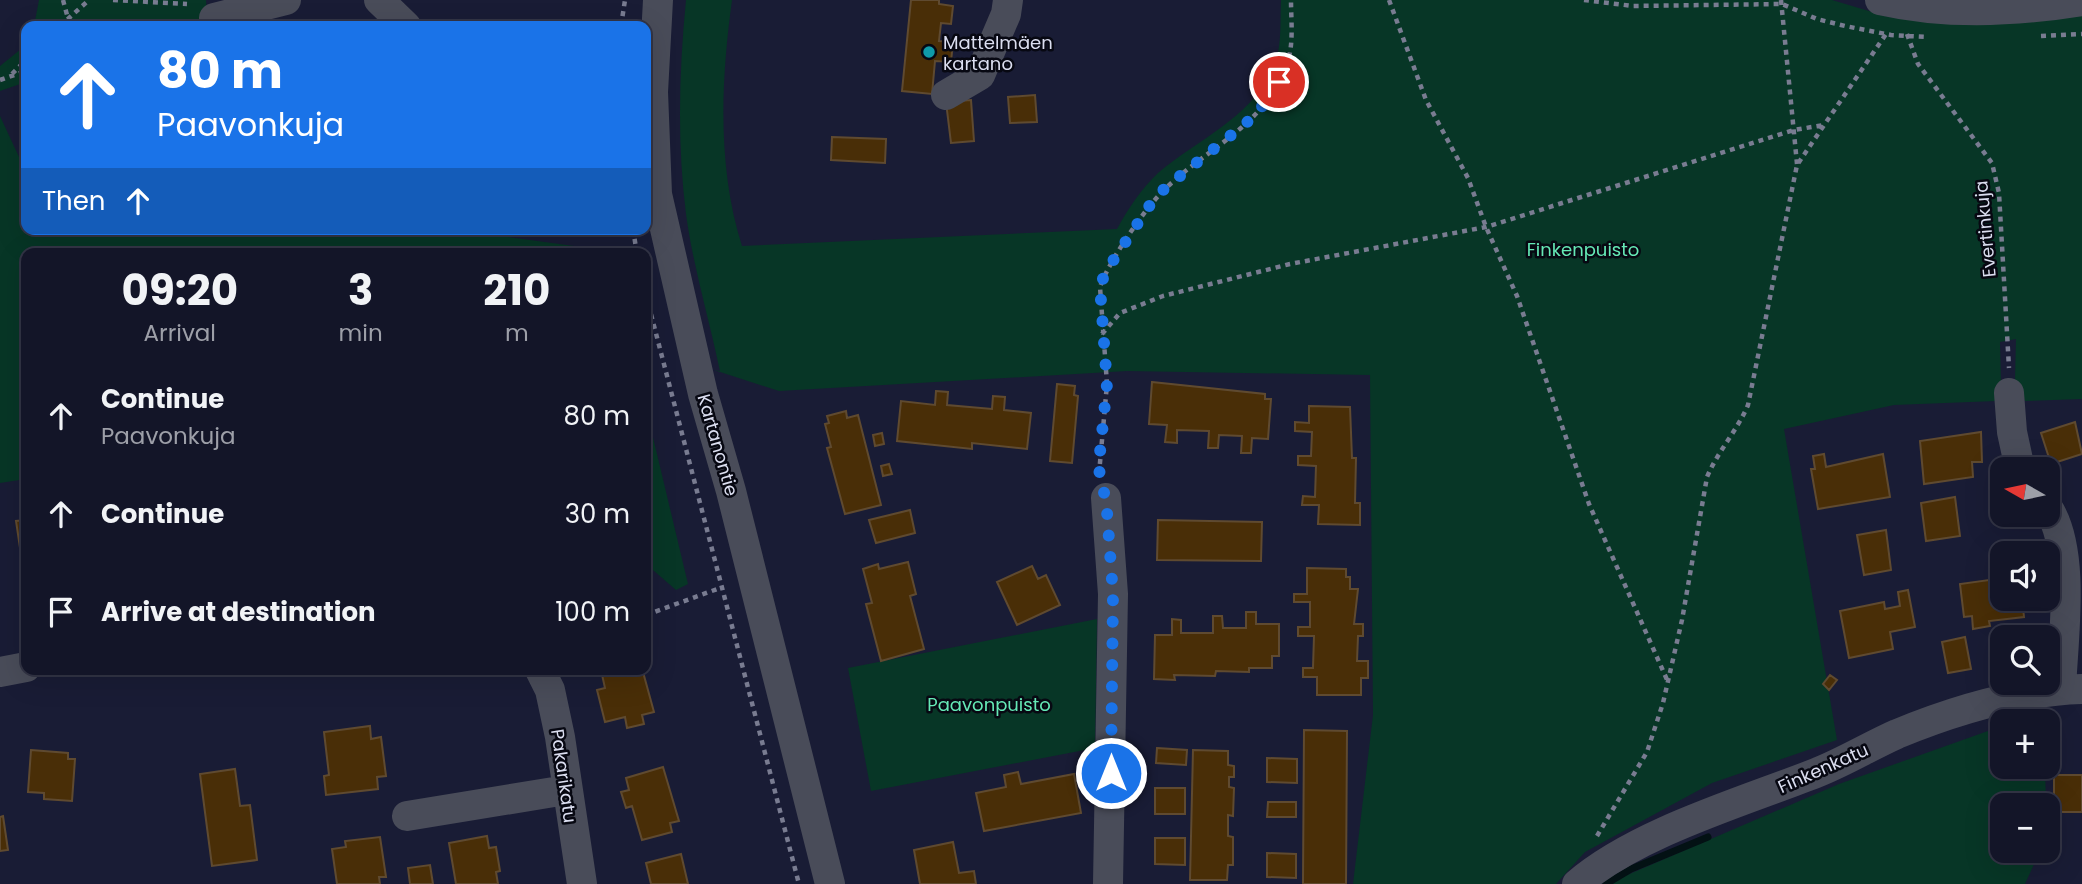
<!DOCTYPE html>
<meta charset="utf-8">
<style>
body{margin:0;font-family:Poppins,sans-serif;background:#202234;color:#f1f3f6;height:100vh;display:flex;flex-direction:column;font-size:26px;white-space:nowrap}
*{box-sizing:border-box;margin:0}
p{font-size:23px;color:#9d9fa8}
.icon{flex:none;width:38px;height:38px;fill:none;stroke:currentColor;stroke-width:2;stroke-linecap:round;stroke-linejoin:round}
.map{position:relative;flex:1;overflow:hidden}
.sheet{position:absolute;left:21px;top:248px;width:630px;height:427px;display:flex;flex-direction:column;background:#131528;border-radius:14px;box-shadow:0 7px 28px #0002,0 0 0 2px #323445}
.sheet>*{flex:none}
.guide{position:absolute;left:21px;top:21px;width:630px;height:214px;border-radius:14px;box-shadow:0 7px 28px #0002,0 0 0 2px #323445;background:#1a73e8;color:#fff;overflow:hidden}
.needle{width:46px;rotate:279deg}
.controls{position:absolute;left:1990px;top:457px;display:grid;gap:14px}
.controls a{display:grid;place-items:center;width:70px;height:70px;border-radius:14px;background:#131528;box-shadow:0 7px 28px #0002,0 0 0 2px #323445;font-size:35px}
.pin{position:absolute;display:grid;place-items:center;width:60px;height:60px;color:#fff;margin:-30px;border:4px solid #fff;border-radius:50%;box-shadow:0 2px 7px #0007}
.me{position:absolute;width:77px;margin:-38px;rotate:0deg;stroke-linejoin:round;filter:drop-shadow(0 0 5px #0008)}
.turn{display:flex;align-items:center;gap:24px;height:147px;padding:0 21px;font-size:32px}
.turn .icon{width:91px;height:91px;stroke-width:2.5}
.turn b{display:block;font-size:49px;line-height:60px}
.then{display:flex;align-items:center;height:66px;padding:0 21px;background:#0003;gap:14px;font-size:26px}
.eta{display:flex;justify-content:space-evenly;align-items:center;height:119px;text-align:center}
.eta b{font-size:42px;font-weight:700;line-height:49px}
ul{padding:0;list-style:none}
li{display:flex;align-items:center;gap:21px;height:98px;padding:0 21px}
li div{flex:1}
li b{display:block;font-size:26px}
li em{font-style:normal}
.map>svg:first-child{display:block}
.green{fill:#073626}
.lines{fill:none;stroke-linecap:round;stroke-linejoin:round}
.stream{stroke:#031114;stroke-width:7}
.building{fill:#492e07;stroke:#5f4a30;stroke-width:2}
.path{stroke:#797c91;stroke-width:4.5;stroke-dasharray:5 5;stroke-linecap:butt}
.minor{stroke:#494c59;stroke-width:30}
.route{stroke:#1a73e8;stroke-width:12;stroke-dasharray:0 21.6}
.culture-dot{fill:#0f9aa8;stroke:#070812;stroke-width:2.5}
.labels{text-anchor:middle;dominant-baseline:central;stroke-width:5;stroke-linejoin:round;paint-order:stroke}
.poi-label{font-size:18px;fill:#dbdef0;stroke:#070812;text-anchor:start}
.street-label{font-size:18px;fill:#dbdef0;stroke:#070812}
.park-label{font-size:18px;fill:#65e9b6;stroke:#070812}
</style>
<div class="map">
<svg width="2082" height="884" viewBox="0 0 2082 884">
<rect width="100%" height="100%" fill="#191c35"/>
<path class="green" d="M 39,0 L 206,0 L 208,26 L 34,26 Z
M 686,0 L 732,0 C 721,81 717,167 742,246 L 1117,229 C 1128,209 1141,189 1158,173 C 1198,139 1255,116 1275,64 C 1282,44 1280,21 1281,0 L 1832,0 L 1889,17 L 1926,18 L 2082,8 L 2082,399 L 2025,401 L 2015,381 L 2016,339 L 2000,342 L 2001,383 L 1996,401 L 1894,405 L 1784,429 L 1837,740 L 1712,783 L 1585,852 L 1556,884 L 1353,884 L 1373,715 L 1370,375 L 1127,371 L 779,391 L 714,370 L 720,371 C 709,319 693,266 686,214 C 677,143 679,71 686,0 Z
M 26,45 L 26,82 L 0,91 L 0,66 Z
M 0,116 L 26,172 L 26,229 L 449,229 L 574,246 L 578,254 L 26,254 L 26,479 L 0,483 Z
M 646,408 L 688,584 L 676,590 L 646,564 Z
M 1097,619 L 1095,748 L 871,791 L 848,668 Z
M 2002,726 L 2002,766 L 2045,767 L 2046,805 L 2002,805 L 2002,850 L 2040,851 L 2025,884 L 1612,884 L 1625,876 L 1839,784 Z"/>
<g class="lines">
<path class="stream" d="M 1606,884 L 1631,869 L 1708,837"/>
</g>
<path class="building" d="M 911,0 L 939,0 L 939,4 L 953,6 L 951,24 L 941,23 L 939,41 L 953,42 L 951,62 L 935,61 L 932,94 L 902,91 Z
M 1035,95 L 1037,122 L 1010,123 L 1008,97 Z
M 971,100 L 974,141 L 951,143 L 946,102 Z
M 832,137 L 886,139 L 885,163 L 831,160 Z
M 1152,382 L 1265,394 L 1265,399 L 1271,399 L 1268,439 L 1252,438 L 1251,453 L 1241,453 L 1242,436 L 1219,435 L 1218,448 L 1208,448 L 1209,431 L 1177,430 L 1177,443 L 1165,442 L 1167,425 L 1149,424 Z
M 1057,384 L 1075,386 L 1074,395 L 1078,396 L 1072,463 L 1050,461 Z
M 936,391 L 948,392 L 947,405 L 992,409 L 993,396 L 1005,397 L 1004,410 L 1031,413 L 1027,449 L 972,443 L 972,449 L 897,441 L 901,401 L 935,405 Z
M 1309,406 L 1350,407 L 1352,458 L 1356,458 L 1355,503 L 1360,503 L 1360,525 L 1318,524 L 1319,505 L 1302,505 L 1303,496 L 1315,497 L 1316,466 L 1298,465 L 1298,456 L 1311,456 L 1312,432 L 1295,431 L 1295,422 L 1309,423 Z
M 846,411 L 847,418 L 858,415 L 881,505 L 845,514 L 827,448 L 831,447 L 825,424 L 829,423 L 827,416 Z
M 2075,422 L 2082,454 L 2051,464 L 2041,433 Z
M 1981,432 L 1982,462 L 1972,462 L 1973,477 L 1924,484 L 1920,441 Z
M 882,433 L 884,444 L 875,446 L 873,435 Z
M 1824,454 L 1826,467 L 1883,454 L 1890,497 L 1818,509 L 1811,469 L 1815,469 L 1813,456 Z
M 889,464 L 892,474 L 883,476 L 881,466 Z
M 1955,497 L 1960,536 L 1926,541 L 1921,503 Z
M 910,510 L 915,533 L 876,543 L 869,520 Z
M 26,520 L 26,567 L 23,568 L 16,521 Z
M 1158,520 L 1262,522 L 1261,561 L 1157,560 Z
M 1886,530 L 1891,570 L 1864,575 L 1857,535 Z
M 908,562 L 916,594 L 910,596 L 924,649 L 881,661 L 866,604 L 872,603 L 863,569 L 878,564 L 879,569 Z
M 1032,566 L 1038,579 L 1046,575 L 1060,605 L 1017,625 L 997,582 Z
M 1307,568 L 1346,569 L 1346,577 L 1350,577 L 1350,589 L 1358,589 L 1354,624 L 1363,624 L 1363,636 L 1358,636 L 1357,661 L 1368,661 L 1368,678 L 1361,678 L 1361,695 L 1317,695 L 1317,677 L 1303,677 L 1303,668 L 1313,668 L 1314,636 L 1298,636 L 1298,627 L 1310,627 L 1310,602 L 1294,602 L 1294,594 L 1307,594 Z
M 2002,569 L 2002,598 L 2022,598 L 2024,617 L 1989,621 L 1990,626 L 1973,629 L 1972,616 L 1964,617 L 1960,584 L 1997,579 L 1996,570 Z
M 1908,590 L 1915,627 L 1890,632 L 1893,649 L 1849,658 L 1840,611 L 1884,602 L 1885,609 L 1900,606 L 1898,592 Z
M 1246,612 L 1256,612 L 1256,624 L 1279,624 L 1279,656 L 1272,656 L 1272,668 L 1249,668 L 1249,672 L 1216,671 L 1215,676 L 1174,675 L 1175,680 L 1154,679 L 1155,635 L 1172,635 L 1172,619 L 1181,620 L 1181,633 L 1213,633 L 1213,616 L 1222,616 L 1223,628 L 1246,628 Z
M 1965,637 L 1971,669 L 1948,673 L 1942,642 Z
M 601,670 L 643,672 L 654,712 L 642,715 L 644,724 L 627,728 L 625,717 L 605,722 L 597,690 L 605,688 Z
M 1830,675 L 1837,680 L 1829,690 L 1823,684 Z
M 370,726 L 371,739 L 381,737 L 386,776 L 377,777 L 378,789 L 326,795 L 324,776 L 329,775 L 324,732 Z
M 1304,730 L 1347,731 L 1346,884 L 1303,884 Z
M 1157,748 L 1187,750 L 1186,765 L 1156,763 Z
M 31,750 L 68,753 L 68,759 L 75,759 L 72,801 L 44,799 L 44,793 L 28,792 Z
M 1193,750 L 1228,751 L 1228,765 L 1234,766 L 1234,777 L 1229,777 L 1229,787 L 1234,788 L 1233,816 L 1228,815 L 1228,836 L 1233,837 L 1233,865 L 1228,865 L 1227,880 L 1190,880 Z
M 1267,758 L 1297,759 L 1297,783 L 1267,782 Z
M 663,767 L 679,821 L 670,823 L 672,832 L 642,840 L 632,806 L 626,808 L 621,792 L 629,790 L 626,778 Z
M 235,769 L 240,806 L 250,805 L 257,860 L 212,866 L 200,774 Z
M 1018,772 L 1021,784 L 1074,774 L 1081,813 L 984,831 L 976,793 L 1006,787 L 1004,775 Z
M 2054,775 L 2082,775 L 2082,812 L 2054,812 Z
M 1155,788 L 1185,788 L 1185,814 L 1155,814 Z
M 1268,802 L 1296,802 L 1296,817 L 1267,817 Z
M 3,816 L 8,850 L 0,851 L 0,817 Z
M 487,836 L 489,848 L 496,847 L 500,871 L 496,872 L 498,884 L 456,884 L 449,843 Z
M 380,837 L 386,877 L 379,877 L 380,884 L 337,884 L 332,849 L 346,847 L 345,841 Z
M 1155,838 L 1185,838 L 1185,865 L 1155,864 Z
M 953,842 L 959,873 L 974,871 L 976,884 L 920,884 L 914,850 Z
M 1267,853 L 1296,854 L 1296,878 L 1267,877 Z
M 681,854 L 688,884 L 651,884 L 646,863 Z
M 430,865 L 433,884 L 410,884 L 408,868 Z"/>
<g class="lines">
<path class="path" d="M 63,0 L 70,26
M 113,0 L 187,4
M 1389,0 L 1426,100 L 1468,178 L 1486,227 L 1517,296 L 1589,504 L 1668,682
M 1584,0 L 1633,6 L 1782,4 L 1817,19 L 1845,26 L 1891,35 L 1927,37
M 1781,0 L 1797,164
M 60,26 L 89,0
M 621,26 L 625,0
M 1907,34 L 1918,64 L 1992,163 L 1999,193 L 2009,368
M 2041,36 L 2082,34
M 12,74 L 26,60
M 0,80 L 26,71
M 633,229 L 637,254
M 646,295 L 799,884
M 1102,334 L 1120,313 L 1163,296 L 1290,264 L 1486,227 L 1794,130 L 1824,125
M 1099,474 L 1107,384 L 1100,287 C 1109,261 1145,208 1165,189 C 1207,148 1267,124 1287,64 C 1294,44 1291,21 1291,0
M 646,615 L 720,588
M 1597,836 L 1647,752 L 1663,703 L 1682,620 L 1707,477 C 1718,451 1737,431 1748,405 L 1797,165 L 1886,34"/>
<path class="minor" d="M 379,0 L 406,26
M 658,0 L 653,92 L 657,194 L 703,394 L 731,491 L 830,884
M 1880,0 C 1946,15 2015,12 2082,1
M 214,18 L 286,0
M 946,95 L 980,75 L 1006,14 L 1008,0
M 2009,393 L 2012,432 L 2020,469
M 1106,498 L 1113,594 L 1108,884
M 2048,508 C 2076,551 2063,639 2061,689
M 540,670 L 550,690 L 560,737 L 582,884
M 0,672 L 26,667
M 407,816 L 566,790
M 1577,884 C 1636,833 1742,802 1816,773 C 1844,762 1870,746 1897,734 C 1955,710 2020,691 2082,689"/>
</g>
<g class="lines">
<path class="route" d="M 1111,773 L 1113,594 L 1106,498 L 1100,482 L 1099,462 L 1107,384 L 1100,287 L 1105,273 L 1150,205 L 1165,188 L 1256,115 L 1279,82"/>
</g>
<circle class="culture-dot" cx="929" cy="52" r="7"/>
<g class="labels">
<g class="poi-label">
<text x="943" y="42">Mattelmäen<tspan x="943" dy="21">kartano</tspan></text>
</g>
<g class="street-label">
<text transform="translate(1985 229) rotate(-95)">Evertinkuja</text>
<text transform="translate(718 445) rotate(74)">Kartanontie</text>
<text transform="translate(1823 768) rotate(-24)">Finkenkatu</text>
<text transform="translate(564 776) rotate(82)">Pakarikatu</text>
</g>
<g class="park-label">
<text x="1583" y="249">Finkenpuisto</text>
<text x="989" y="704">Paavonpuisto</text>
</g>
</g>
</svg>
<div class="controls">
<a><svg class="needle" viewBox="-14 -14 28 28"><path d="M0-13l5 13h-10z" fill="#e53935"/><path d="M0 13l5-13h-10z" fill="#9d9fa8"/></svg></a>
<a><svg class="icon" aria-label="sound" viewBox="0 0 24 24"><path d="M4 9h4l5-4v14l-5-4H4zM17 9q2 3 0 6"/></svg></a>
<a><svg class="icon" aria-label="search" viewBox="0 0 24 24"><circle cx="10" cy="10" r="6"/><path d="M15 15l6 6"/></svg></a>
<a>+</a>
<a>−</a>
</div>
<div class="pin" style="left:1279px;top:82px;background:#d93025"><svg class="icon" aria-label="arrive" viewBox="0 0 24 24"><path d="M6 21V4h12l-3 4 3 4H6"/></svg></div>
<svg class="me" style="left:1111px;top:773px" viewBox="-20 -20 40 40"><circle r="17" fill="#1a73e8" stroke="#fff" stroke-width="3"/><path d="M0-11L8 9 0 5-8 9z" fill="#fff"/></svg>
<div class="guide">
<div class="turn"><svg class="icon" aria-label="ahead" viewBox="0 0 24 24"><path d="M12 20V5M6 11l6-6 6 6"/></svg><div><b>80 m</b>Paavonkuja</div></div>
<div class="then">Then<svg class="icon" aria-label="ahead" viewBox="0 0 24 24"><path d="M12 20V5M6 11l6-6 6 6"/></svg></div>
</div>
<section class="sheet">
<div class="eta">
<div><b>09:20</b><p>Arrival</p></div>
<div><b>3</b><p>min</p></div>
<div><b>210</b><p>m</p></div>
</div>
<ul>
<li><svg class="icon" aria-label="ahead" viewBox="0 0 24 24"><path d="M12 20V5M6 11l6-6 6 6"/></svg><div><b>Continue</b><p>Paavonkuja</p></div><em>80 m</em></li>
<li><svg class="icon" aria-label="ahead" viewBox="0 0 24 24"><path d="M12 20V5M6 11l6-6 6 6"/></svg><div><b>Continue</b></div><em>30 m</em></li>
<li><svg class="icon" aria-label="arrive" viewBox="0 0 24 24"><path d="M6 21V4h12l-3 4 3 4H6"/></svg><div><b>Arrive at destination</b></div><em>100 m</em></li>
</ul>
</section>
</div>
